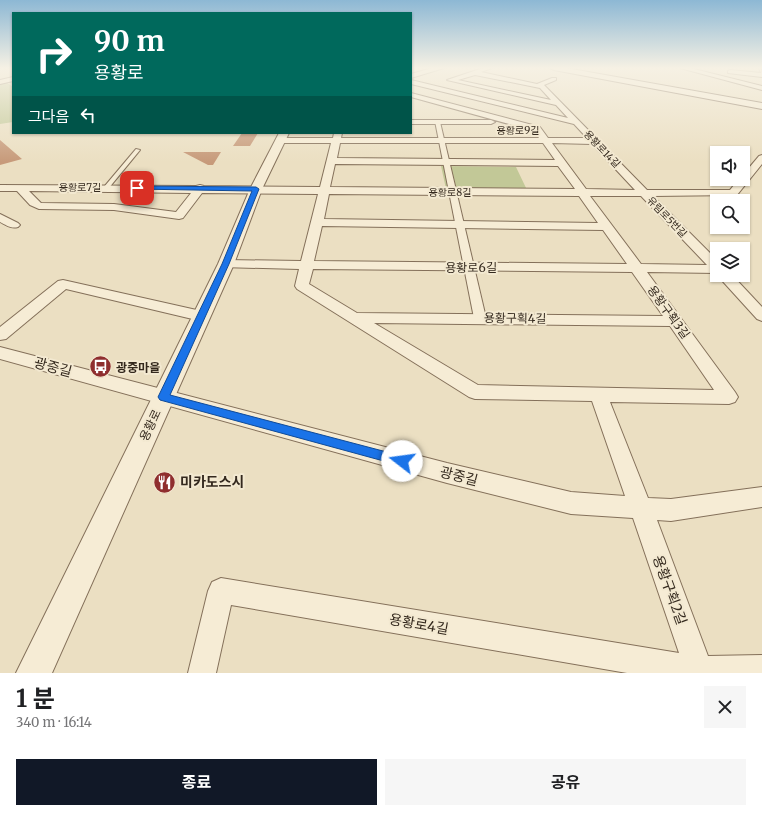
<!DOCTYPE html>
<html lang="ko">
<meta charset="utf-8">
<style>
body{margin:0;font-family:Merriweather,"Noto Sans KR",serif;background:#f6f6f6;color:#202124;height:100vh;display:flex;flex-direction:column;font-size:15px;white-space:nowrap}
*{box-sizing:border-box;margin:0}
p{font-size:13px;color:#757577}
.icon{flex:none;width:22px;height:22px;fill:none;stroke:currentColor;stroke-width:2;stroke-linecap:round;stroke-linejoin:round}
.map{position:relative;height:673px;overflow:hidden}
.side{display:flex;flex-direction:column;background:#fff;flex:1}
.side>*{flex:none}
.guide{position:absolute;left:12px;top:12px;width:400px;height:122px;border-radius:0px;box-shadow:0 1px 3px #0004;background:#00695c;color:#fff;overflow:hidden}
.controls{position:absolute;left:710px;top:146px;display:grid;gap:8px}
.controls a{display:grid;place-items:center;width:40px;height:40px;border-radius:0px;background:#fff;box-shadow:0 1px 3px #0004;font-size:20px}
.pin{position:absolute;display:grid;place-items:center;width:34px;height:34px;color:#fff;margin:-17px;border-radius:8px;box-shadow:0 2px 6px #0006}
.me{position:absolute;width:44px;margin:-22px;rotate:285deg;stroke-linejoin:round;filter:drop-shadow(0 0 3px #0008)}
.turn{display:flex;align-items:center;gap:14px;height:84px;padding:0 16px;font-size:18px}
.turn .icon{width:52px;height:52px;stroke-width:2.5}
.turn b{display:block;font-size:28px;line-height:34px}
.then{display:flex;align-items:center;height:38px;padding:0 16px;background:#0003;gap:8px;font-size:15px}
.round{display:grid;place-items:center;flex:none;width:42px;height:42px;border-radius:0px;background:#f6f6f6}
.head{display:flex;align-items:center;justify-content:space-between;height:68px;padding:0 16px}
h1{font-size:24px;font-weight:700;line-height:30px}
.action{display:flex;gap:8px;margin-top:auto;padding:8px 16px}
.action a{flex:1;height:46px;border-radius:0px;background:#111827;color:#fff;font-size:16px;font-weight:700;line-height:46px;text-align:center}
.action a+a{background:#f6f6f6;color:#202124}
.map>svg:first-child{display:block}
.green{fill:#c2c897}
.building{fill:#c79a7a}
.lines{fill:none;stroke-linecap:round;stroke-linejoin:round}
.service-casing{stroke:#84705a;stroke-width:2}
.pedestrian-casing{stroke:#84705a;stroke-width:2}
.minor-casing{stroke:#84705a;stroke-width:2}
.tertiary-casing{stroke:#84705a;stroke-width:2}
.service{fill:#f6ecd5;fill-rule:evenodd}
.pedestrian{fill:#f6ecd5;fill-rule:evenodd}
.minor{fill:#f6ecd5;fill-rule:evenodd}
.tertiary{fill:#f6ecd5;fill-rule:evenodd}
.route{fill:#1a73e8;stroke:#114b97}
.labels{text-anchor:middle;dominant-baseline:central;stroke-width:4;stroke-linejoin:round;paint-order:stroke}
.far-street-label{font-size:10px;fill:#34291e;stroke:#f3e9d1}
.street-label{font-size:12px;fill:#34291e;stroke:#f3e9d1}
.poi-label{font-size:12px;font-weight:bold;fill:#34291e;stroke:#f3e9d1;text-anchor:start}
.near-street-label{font-size:14px;fill:#34291e;stroke:#f3e9d1}
.near-poi-label{font-size:14px;font-weight:bold;fill:#34291e;stroke:#f3e9d1;text-anchor:start}
</style>
<div class="map">
<svg width="762" height="673" viewBox="0 0 762 673">
<rect width="100%" height="100%" fill="#ebdfc2"/>
<path class="green" d="M 6,82 L 13,87 L 13,122 L 0,124 L 0,83 Z
M 441,166 L 516,167 L 527,190 L 446,189 Z"/>
<path class="building" d="M 242,133 L 258,133 L 250,146 L 233,146 Z
M 0,140 L 22,159 L 0,165 Z
M 183,152 L 221,152 L 213,165 L 208,165 Z"/>
<g class="lines">
<defs>
<path id="service" d="M 759,68 L 761,68 L 762,73 L 761,73 Z
M 136,149 L 140,150 L 108,189 L 104,189 L 104,187 Z"/>
<path id="pedestrian" d="M 435,121 L 440,122 L 486,318 L 484,321 L 476,321 L 474,318 Z"/>
<path id="minor" d="M 483,68 L 492,68 L 481,72 L 537,84 L 552,78 L 556,78 L 556,80 L 544,85 L 647,190 L 730,190 L 739,179 L 743,179 L 743,175 L 759,156 L 762,155 L 762,164 L 737,195 L 653,196 L 717,260 L 717,273 L 647,272 L 735,392 L 738,397 L 735,402 L 729,404 L 610,402 L 648,498 L 671,499 L 762,487 L 762,507 L 671,521 L 657,520 L 708,656 L 762,655 L 762,673 L 627,673 L 231,605 L 216,673 L 188,673 L 208,591 L 212,582 L 221,578 L 679,653 L 633,518 L 571,514 L 447,483 L 0,359 L 0,347 L 447,463 L 571,492 L 625,496 L 592,401 L 475,399 L 469,397 L 297,289 L 295,286 L 299,269 L 221,267 L 219,264 L 221,261 L 226,260 L 301,261 L 318,194 L 202,193 L 183,218 L 179,219 L 114,210 L 39,209 L 30,205 L 17,191 L 0,191 L 0,185 L 196,186 L 200,185 L 204,186 L 320,187 L 331,143 L 280,143 L 276,140 L 277,138 L 333,138 L 334,133 L 342,133 L 341,138 L 539,138 L 534,131 L 411,97 L 411,93 L 540,127 L 548,138 L 587,138 L 574,124 L 411,84 L 411,80 L 568,118 L 556,105 L 447,80 ZM 475,75 L 540,88 L 551,100 L 458,80 ZM 340,143 L 543,143 L 555,160 L 337,158 ZM 552,143 L 592,144 L 635,190 L 586,189 ZM 335,164 L 558,166 L 575,189 L 330,187 ZM 29,191 L 191,193 L 176,212 L 114,204 L 41,203 ZM 329,194 L 579,196 L 598,223 L 324,219 ZM 590,196 L 641,196 L 707,265 L 641,264 ZM 322,226 L 603,230 L 627,264 L 314,261 ZM 313,269 L 632,272 L 663,316 L 357,313 L 309,284 ZM 374,323 L 670,326 L 714,390 L 478,385 Z
M 680,68 L 690,68 L 762,86 L 762,90 Z
M 730,70 L 762,73 L 762,77 L 728,73 L 728,71 Z
M 13,77 L 13,81 L 0,84 L 0,80 Z
M 411,120 L 491,120 L 495,122 L 491,124 L 411,124 Z
M 0,214 L 18,223 L 20,225 L 18,227 C 11,229 6,225 0,222 Z
M 717,275 L 732,275 L 762,307 L 762,321 L 757,319 Z
M 63,280 L 201,311 L 206,313 L 209,316 L 206,319 L 201,321 L 66,289 L 6,339 L 0,340 L 0,327 L 58,281 Z"/>
<path id="tertiary" d="M 432,68 L 444,68 L 411,78 L 411,74 Z
M 550,68 L 566,68 L 762,103 L 762,109 L 554,70 Z
M 279,133 L 289,133 L 262,189 L 234,264 L 52,673 L 16,673 L 218,264 L 250,189 Z"/>
</defs>
<use href="#service" class="service-casing"/>
<use href="#pedestrian" class="pedestrian-casing"/>
<use href="#minor" class="minor-casing"/>
<use href="#tertiary" class="tertiary-casing"/>
<use href="#service" class="service"/>
<use href="#pedestrian" class="pedestrian"/>
<use href="#minor" class="minor"/>
<use href="#tertiary" class="tertiary"/>
</g>
<linearGradient id="sky" x2="0" y2="1"><stop stop-color="#8db8d4"/><stop offset="0.42" stop-color="#f6f1e4"/><stop offset="1" stop-color="#f6f1e4" stop-opacity="0"/></linearGradient>
<rect width="762" height="162" fill="url(#sky)"/>
<path class="route" d="M 137,186 L 256,187 L 259,189 L 229,264 L 170,395 L 402,456 L 406,457 L 408,461 L 406,465 L 402,466 L 160,400 L 158,397 L 222,264 L 252,191 L 135,189 L 135,187 Z"/>
<defs>
<symbol id="bus-disc" viewBox="-11 -11 22 22"><circle r="9.5" fill="#8f2e2e" stroke="#f3e9d1"/><path d="M-5-6H5V4H4V6H2V4H-2V6H-4V4H-5ZM-3.5-4V0h7V-4ZM-3.5 1.2v1.5H-2V1.2ZM2 1.2v1.5H3.5V1.2Z" fill="#fff"/></symbol>
<symbol id="restaurant-disc" viewBox="-11 -11 22 22"><circle r="9.5" fill="#8f2e2e" stroke="#f3e9d1"/><path d="M-5-6h1v4h1v-4h1v4h1v-4h1v5L-1.5 .5V6h-2V.5L-5-1ZM5-6V6H3V1.5H1.5Q1.5-4 5-6Z" fill="#fff"/></symbol>
</defs>
<g fill-rule="evenodd">
<use href="#bus-disc" x="88" y="354" width="25" height="25"/>
<use href="#restaurant-disc" x="152" y="470" width="25" height="25"/>
</g>
<g class="labels">
<g class="far-street-label">
<text x="518" y="130">용황로9길</text>
<text transform="translate(602 149) rotate(46)">용황로14길</text>
<text x="80" y="187">용황로7길</text>
<text x="450" y="192">용황로8길</text>
<text transform="translate(667 217) rotate(46)">유림로5번길</text>
</g>
<g class="street-label">
<text x="471" y="267">용황로6길</text>
<text transform="translate(669 312) rotate(54)">용황구획3길</text>
<text transform="translate(515 318) rotate(1)">용황구획4길</text>
<text transform="translate(150 425) rotate(-65)">용황로</text>
</g>
<g class="poi-label">
<text x="116" y="367">광중마을</text>
</g>
<g class="near-street-label">
<text transform="translate(53 367) rotate(15)">광중길</text>
<text transform="translate(459 476) rotate(14)">광중길</text>
<text transform="translate(670 590) rotate(70)">용황구획2길</text>
<text transform="translate(419 624) rotate(10)">용황로4길</text>
</g>
<g class="near-poi-label">
<text x="180" y="482">미카도스시</text>
</g>
</g>
</svg>
<div class="controls">
<a><svg class="icon" aria-label="sound" viewBox="0 0 24 24"><path d="M4 9h4l5-4v14l-5-4H4zM17 9q2 3 0 6"/></svg></a>
<a><svg class="icon" aria-label="search" viewBox="0 0 24 24"><circle cx="10" cy="10" r="6"/><path d="M15 15l6 6"/></svg></a>
<a><svg class="icon" aria-label="layers" viewBox="0 0 24 24"><path d="M12 4l9 5-9 5-9-5zM3 14l9 5 9-5"/></svg></a>
</div>
<div class="pin" style="left:137px;top:188px;background:#d93025"><svg class="icon" aria-label="arrive" viewBox="0 0 24 24"><path d="M6 21V4h12l-3 4 3 4H6"/></svg></div>
<svg class="me" style="left:402px;top:461px" viewBox="-20 -20 40 40"><circle r="19" fill="#fff"/><path d="M0-13L10 11 0 6-10 11z" fill="#1a73e8"/></svg>
<div class="guide">
<div class="turn"><svg class="icon" aria-label="right" viewBox="0 0 24 24"><path d="M7 20v-9h11M14 6l5 5-5 5"/></svg><div><b>90 m</b>용황로</div></div>
<div class="then">그다음<svg class="icon" aria-label="left" viewBox="0 0 24 24"><path d="M17 20v-9H6M10 6l-5 5 5 5"/></svg></div>
</div>
</div>
<section class="side">
<div class="head"><div><h1>1 분</h1><p>340 m · 16:14</p></div><a class="round"><svg class="icon" aria-label="close" viewBox="0 0 24 24"><path d="M6 6l12 12M18 6L6 18"/></svg></a></div>
<div class="action"><a>종료</a><a>공유</a></div>
</section>
